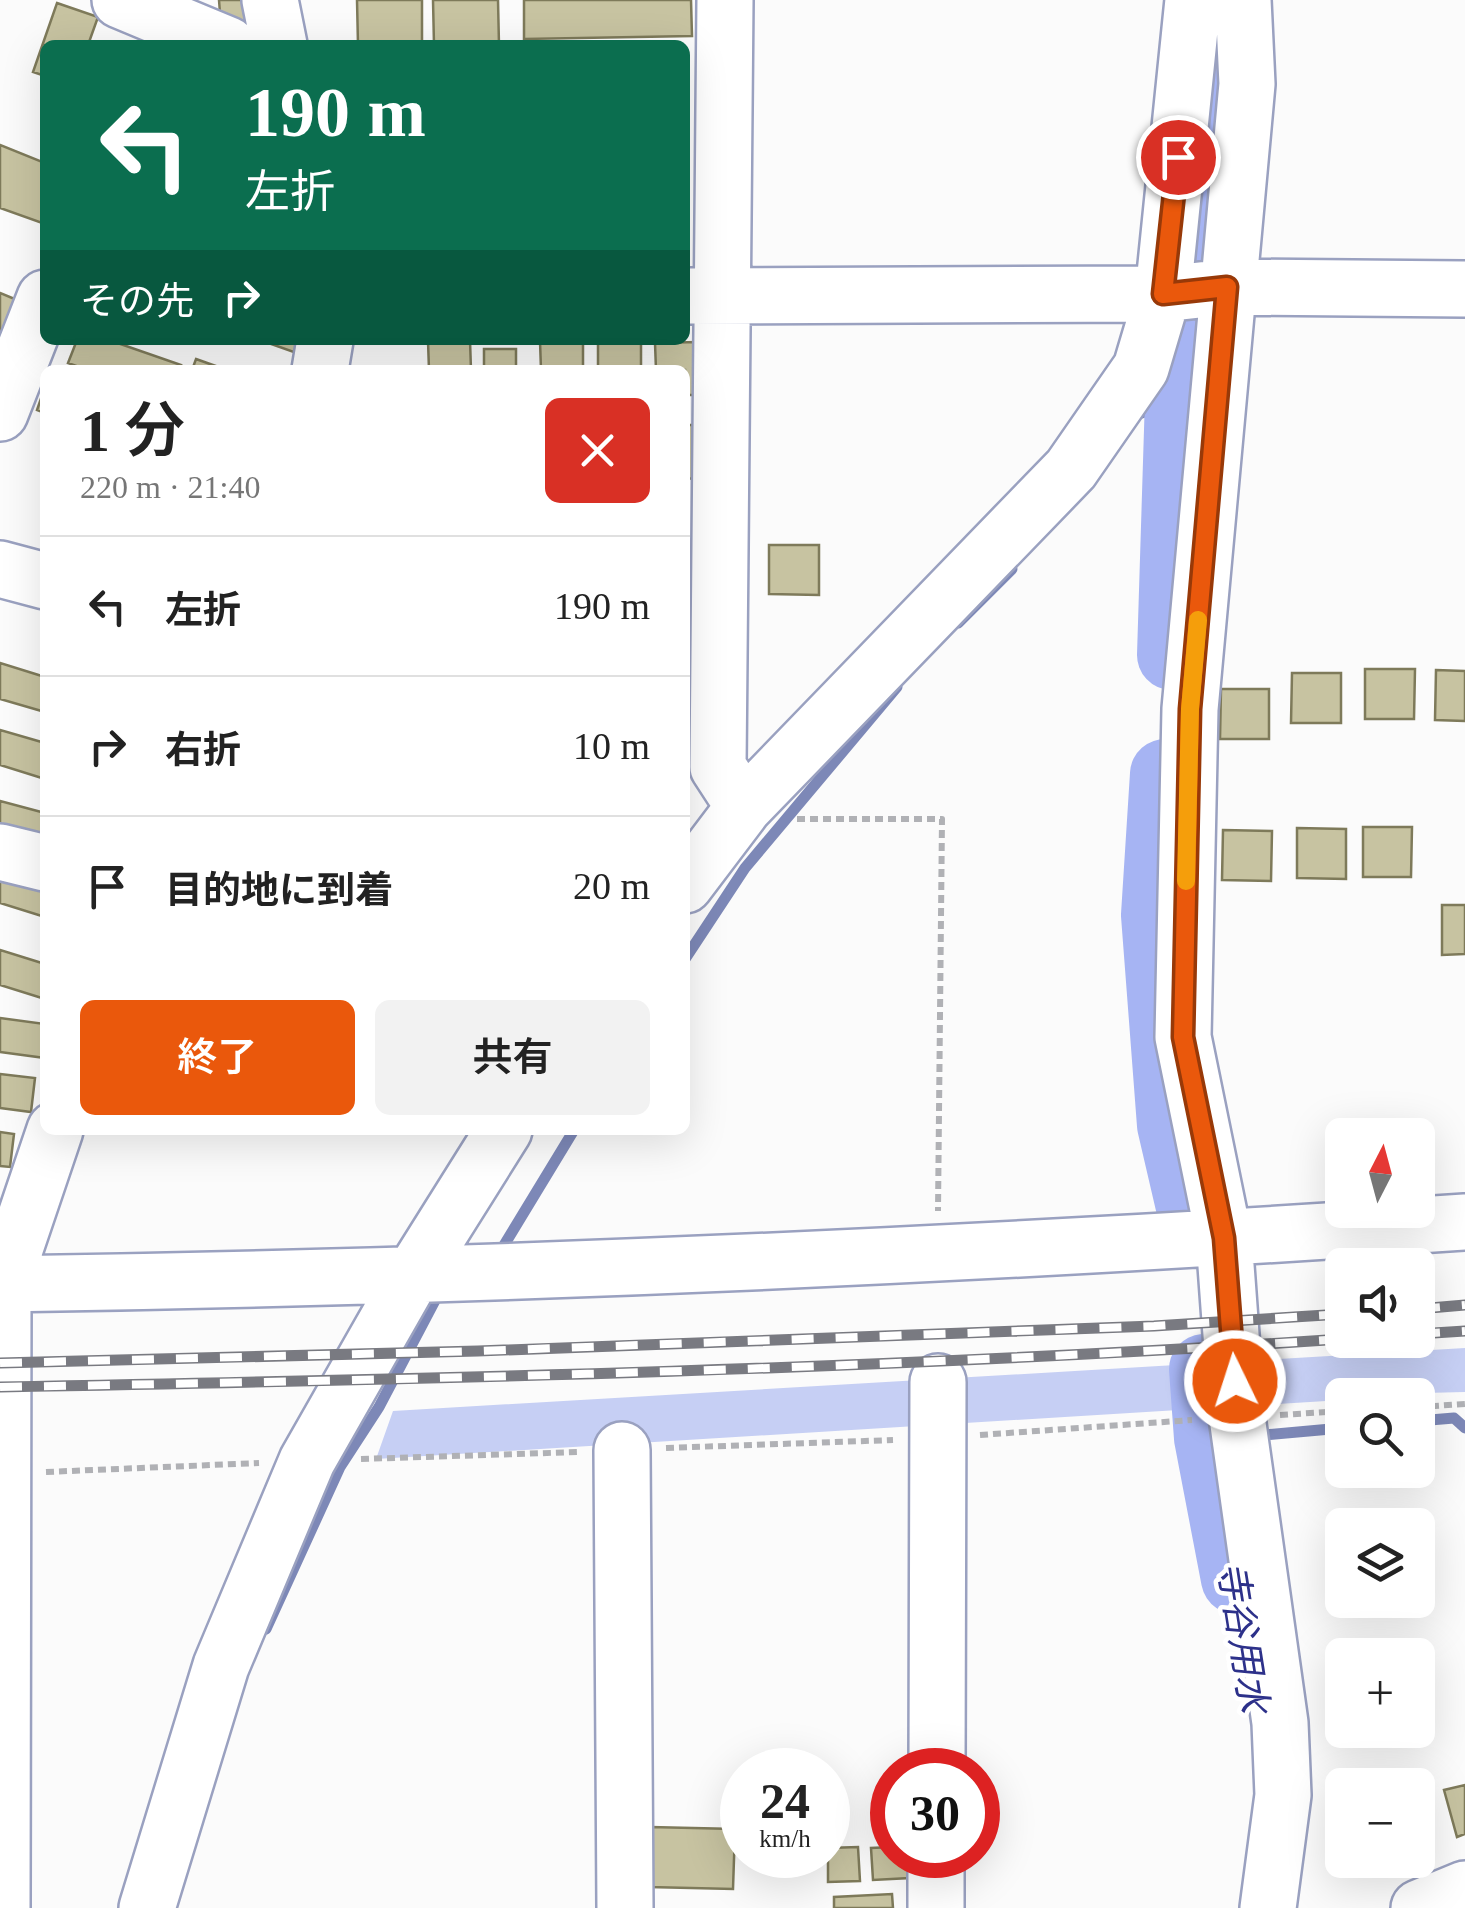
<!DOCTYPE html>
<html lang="ja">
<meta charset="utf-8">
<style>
body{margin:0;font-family:"Times New Roman","Noto Sans JP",serif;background:#f2f2f2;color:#222;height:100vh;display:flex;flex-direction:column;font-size:38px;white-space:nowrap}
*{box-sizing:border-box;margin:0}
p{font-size:32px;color:#767676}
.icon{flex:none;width:55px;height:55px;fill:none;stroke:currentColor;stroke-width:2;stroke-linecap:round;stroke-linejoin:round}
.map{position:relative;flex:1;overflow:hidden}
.drawer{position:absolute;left:40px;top:365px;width:650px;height:770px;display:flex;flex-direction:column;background:#fff;border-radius:15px;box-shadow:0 10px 40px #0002}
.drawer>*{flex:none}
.banner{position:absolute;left:40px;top:40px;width:650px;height:305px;border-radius:15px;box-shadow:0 10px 40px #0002;background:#0b6e4f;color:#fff;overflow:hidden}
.needle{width:65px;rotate:6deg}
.fabs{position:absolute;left:1325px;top:1118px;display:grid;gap:20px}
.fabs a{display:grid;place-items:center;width:110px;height:110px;border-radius:15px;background:#fff;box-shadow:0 10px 40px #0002;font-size:50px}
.speed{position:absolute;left:720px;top:1748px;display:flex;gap:20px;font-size:50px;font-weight:700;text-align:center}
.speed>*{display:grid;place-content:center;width:130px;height:130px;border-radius:50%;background:#fff;box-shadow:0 10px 40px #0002;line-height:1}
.speed small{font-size:25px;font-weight:400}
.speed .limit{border:15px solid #d22;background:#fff;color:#111}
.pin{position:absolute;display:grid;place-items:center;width:85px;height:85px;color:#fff;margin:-42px;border:5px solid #fff;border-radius:50%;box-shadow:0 2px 10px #0007}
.me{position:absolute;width:110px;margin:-55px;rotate:356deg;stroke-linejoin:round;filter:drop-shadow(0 0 8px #0008)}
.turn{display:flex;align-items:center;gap:35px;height:210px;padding:0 40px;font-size:45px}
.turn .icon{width:130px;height:130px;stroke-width:2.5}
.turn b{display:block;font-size:70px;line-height:85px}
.then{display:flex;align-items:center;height:95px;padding:0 40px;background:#0003;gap:20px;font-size:38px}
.round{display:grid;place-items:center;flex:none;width:105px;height:105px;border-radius:15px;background:#f2f2f2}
.overview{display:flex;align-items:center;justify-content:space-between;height:170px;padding:0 40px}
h1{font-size:60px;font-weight:600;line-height:75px}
.button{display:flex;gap:20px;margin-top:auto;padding:20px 40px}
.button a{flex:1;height:115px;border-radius:15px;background:#ea580c;color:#fff;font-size:40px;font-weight:600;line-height:115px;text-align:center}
.button a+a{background:#f2f2f2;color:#222}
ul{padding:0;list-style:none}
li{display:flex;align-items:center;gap:30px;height:140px;padding:0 40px;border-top:2px solid #e0e0e0}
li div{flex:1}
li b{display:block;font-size:38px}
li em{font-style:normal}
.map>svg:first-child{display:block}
.green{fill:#c6cff4}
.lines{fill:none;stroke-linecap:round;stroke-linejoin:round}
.stream{stroke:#7d88b7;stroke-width:11}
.river{stroke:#a6b4f3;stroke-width:70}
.building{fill:#c7c3a1;stroke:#7e7a5a;stroke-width:2.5}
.minor-casing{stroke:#9aa1c0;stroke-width:60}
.path{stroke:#b0b1b5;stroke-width:6;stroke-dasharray:8 5;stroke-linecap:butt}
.minor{stroke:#fff;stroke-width:55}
.rail-casing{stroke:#797a81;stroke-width:11}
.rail{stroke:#fff;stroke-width:8;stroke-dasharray:22;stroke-linecap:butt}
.route-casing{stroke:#983908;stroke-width:25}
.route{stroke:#ea580c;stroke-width:18}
.slow{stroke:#f59e0b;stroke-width:18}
.labels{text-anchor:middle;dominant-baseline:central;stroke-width:9;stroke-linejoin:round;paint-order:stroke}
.water-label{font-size:38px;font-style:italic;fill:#2d318a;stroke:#fff}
</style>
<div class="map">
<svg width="1465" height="1908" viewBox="0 0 1465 1908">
<rect width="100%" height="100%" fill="#fbfbfb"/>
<path class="green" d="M 685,538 L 720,539 L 718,722 L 685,722 Z
M 1465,1348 L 1465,1392 L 1342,1395 L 1342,1400 L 376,1459 L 393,1411 Z"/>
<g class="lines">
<path class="stream" d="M 1142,413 L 1181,366
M 958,623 L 1012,569
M 685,959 L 745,868 L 897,687
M 498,1255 L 574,1130
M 1418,1421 L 1454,1418 L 1465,1428
M 1253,1436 L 1342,1428
M 266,1629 L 340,1467 L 379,1407 L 440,1291"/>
<path class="river" d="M 1172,655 L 1181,366 L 1221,0
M 1165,774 L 1156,915 L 1172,1125 L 1195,1224
M 1204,1369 L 1209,1438 L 1236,1579"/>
</g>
<path class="building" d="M 219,0 L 254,0 L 256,24 L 221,26 Z
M 357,0 L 422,0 L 422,45 L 358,45 Z
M 433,0 L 498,0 L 499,45 L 434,45 Z
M 524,0 L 691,0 L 692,36 L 524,39 Z
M 57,3 L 98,17 L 88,45 L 45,45 L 45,76 L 33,72 Z
M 0,145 L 45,163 L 45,224 L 0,208 Z
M 0,293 L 17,300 L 0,339 Z
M 77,340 L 109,340 L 181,365 L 179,370 L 87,370 L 68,363 Z
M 260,340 L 307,340 L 302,355 Z
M 470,340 L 471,370 L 429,370 L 428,341 Z
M 583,340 L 583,370 L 541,370 L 540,341 Z
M 641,341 L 641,370 L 598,370 L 598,342 Z
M 698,342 L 699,395 L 685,395 L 685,370 L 656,370 L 655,343 Z
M 484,349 L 516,349 L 516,370 L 484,370 Z
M 196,359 L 227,370 L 192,370 Z
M 45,387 L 45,413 L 37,410 Z
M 685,425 L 698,425 L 698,478 L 685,479 Z
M 769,545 L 819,545 L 819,595 L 769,594 Z
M 0,663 L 45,677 L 45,712 L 0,699 Z
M 1365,669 L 1415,669 L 1414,719 L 1365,719 Z
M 1436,670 L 1465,671 L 1465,721 L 1435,720 Z
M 1292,673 L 1341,673 L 1341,723 L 1291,723 Z
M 1221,689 L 1269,689 L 1269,739 L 1220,739 Z
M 0,730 L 45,743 L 45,779 L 0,765 Z
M 0,801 L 45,813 L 45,848 L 0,835 Z
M 1363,827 L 1412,827 L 1411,877 L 1363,877 Z
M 1297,828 L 1346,829 L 1346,879 L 1297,878 Z
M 1223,830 L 1272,831 L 1271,881 L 1222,880 Z
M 0,867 L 45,881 L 45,917 L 0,903 Z
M 1442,905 L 1465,905 L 1465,954 L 1442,955 Z
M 0,950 L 45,964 L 45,999 L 0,985 Z
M 0,1018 L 45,1024 L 45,1058 L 0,1052 Z
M 0,1074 L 35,1078 L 31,1112 L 0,1108 Z
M 0,1132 L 14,1134 L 10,1167 L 0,1166 Z
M 1465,1785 L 1465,1834 L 1457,1837 L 1444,1790 Z
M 650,1827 L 735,1829 L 733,1889 L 649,1887 Z
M 858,1847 L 860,1881 L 828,1882 L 828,1848 Z
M 892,1847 L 892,1855 L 909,1855 L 910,1878 L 873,1880 L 871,1848 Z
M 892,1894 L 893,1908 L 834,1908 L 834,1897 Z"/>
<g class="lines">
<defs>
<path id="minor" d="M 120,0 L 228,45
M 270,0 L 279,45
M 725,0 L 718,767 L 744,807
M 1243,0 L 1247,84 L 1190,709 L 1183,1037 L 1224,1238 L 1237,1417 L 1280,1723 L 1283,1795 L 1268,1908
M 688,296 L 1163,294 L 1227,287 L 1465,289
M 320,370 L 325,340
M 0,413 L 45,298
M 0,569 L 45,581
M 0,852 L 45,863
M 685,885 L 744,807 L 1071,469 L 1141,368 L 1163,294 L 1193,0
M 0,1284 C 488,1277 978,1255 1465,1222
M 622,1450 L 625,1908
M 937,1770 L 938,1382
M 2,1908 L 3,1284 L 55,1130
M 147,1908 L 221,1666 L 307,1461 L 413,1275 L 504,1130
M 936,1908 L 936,1855
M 1419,1908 L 1465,1889"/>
</defs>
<use href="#minor" class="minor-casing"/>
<path class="path" d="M 797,819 L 942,819 L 938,1211
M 1418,1407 L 1465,1404
M 1280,1415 L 1342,1411
M 980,1435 L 1192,1420
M 666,1448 L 893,1440
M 361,1459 L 578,1452
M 46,1472 L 259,1463"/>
<use href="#minor" class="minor"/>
<defs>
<path id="rail" d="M 1418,1309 L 1465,1305
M 1418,1334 L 1465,1331
M 0,1363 L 478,1351 L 1154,1326 L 1342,1314
M 0,1387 C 447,1379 896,1369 1342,1339"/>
</defs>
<use href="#rail" class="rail-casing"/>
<use href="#rail" class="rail"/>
</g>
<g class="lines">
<defs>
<path id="route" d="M 1178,157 L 1163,294 L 1227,287 L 1190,709 L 1183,1037 L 1224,1238 L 1235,1381"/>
</defs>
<use href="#route" class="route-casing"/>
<use href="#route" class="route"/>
<path class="slow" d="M 1186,881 L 1190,709 L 1198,620"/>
</g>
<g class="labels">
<g class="water-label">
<text transform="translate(1243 1637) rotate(81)">寺谷用水</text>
</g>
</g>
</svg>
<div class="fabs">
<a><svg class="needle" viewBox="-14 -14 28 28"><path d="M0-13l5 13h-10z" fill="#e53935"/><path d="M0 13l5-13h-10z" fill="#767676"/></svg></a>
<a><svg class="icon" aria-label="sound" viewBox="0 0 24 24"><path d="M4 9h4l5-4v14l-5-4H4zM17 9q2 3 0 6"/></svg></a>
<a><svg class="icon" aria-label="search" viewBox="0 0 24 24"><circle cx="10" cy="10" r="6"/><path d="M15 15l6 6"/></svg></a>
<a><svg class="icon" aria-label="layers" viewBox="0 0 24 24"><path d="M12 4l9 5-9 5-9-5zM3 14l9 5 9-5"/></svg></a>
<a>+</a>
<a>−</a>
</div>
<div class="speed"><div>24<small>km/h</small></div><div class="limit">30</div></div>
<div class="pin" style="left:1178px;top:157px;background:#d93025"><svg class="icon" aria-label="arrive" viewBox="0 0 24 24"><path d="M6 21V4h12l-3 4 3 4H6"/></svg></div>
<svg class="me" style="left:1235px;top:1381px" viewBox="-20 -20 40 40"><circle r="17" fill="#ea580c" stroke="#fff" stroke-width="3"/><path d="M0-11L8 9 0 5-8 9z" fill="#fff"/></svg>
<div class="banner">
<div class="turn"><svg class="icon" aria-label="left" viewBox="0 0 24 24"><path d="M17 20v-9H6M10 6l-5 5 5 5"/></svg><div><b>190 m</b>左折</div></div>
<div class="then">その先<svg class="icon" aria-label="right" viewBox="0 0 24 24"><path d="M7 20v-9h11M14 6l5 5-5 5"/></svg></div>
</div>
<section class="drawer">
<div class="overview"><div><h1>1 分</h1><p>220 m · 21:40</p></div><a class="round" style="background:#d93025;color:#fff"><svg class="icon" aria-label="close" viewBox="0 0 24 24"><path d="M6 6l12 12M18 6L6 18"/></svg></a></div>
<ul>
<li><svg class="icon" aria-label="left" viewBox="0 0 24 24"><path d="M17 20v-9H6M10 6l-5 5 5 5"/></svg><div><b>左折</b></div><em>190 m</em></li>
<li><svg class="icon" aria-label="right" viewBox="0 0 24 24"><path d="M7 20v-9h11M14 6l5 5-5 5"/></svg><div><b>右折</b></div><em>10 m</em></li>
<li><svg class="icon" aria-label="arrive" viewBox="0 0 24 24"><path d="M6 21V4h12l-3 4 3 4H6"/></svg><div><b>目的地に到着</b></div><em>20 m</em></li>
</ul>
<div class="button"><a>終了</a><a>共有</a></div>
</section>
</div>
